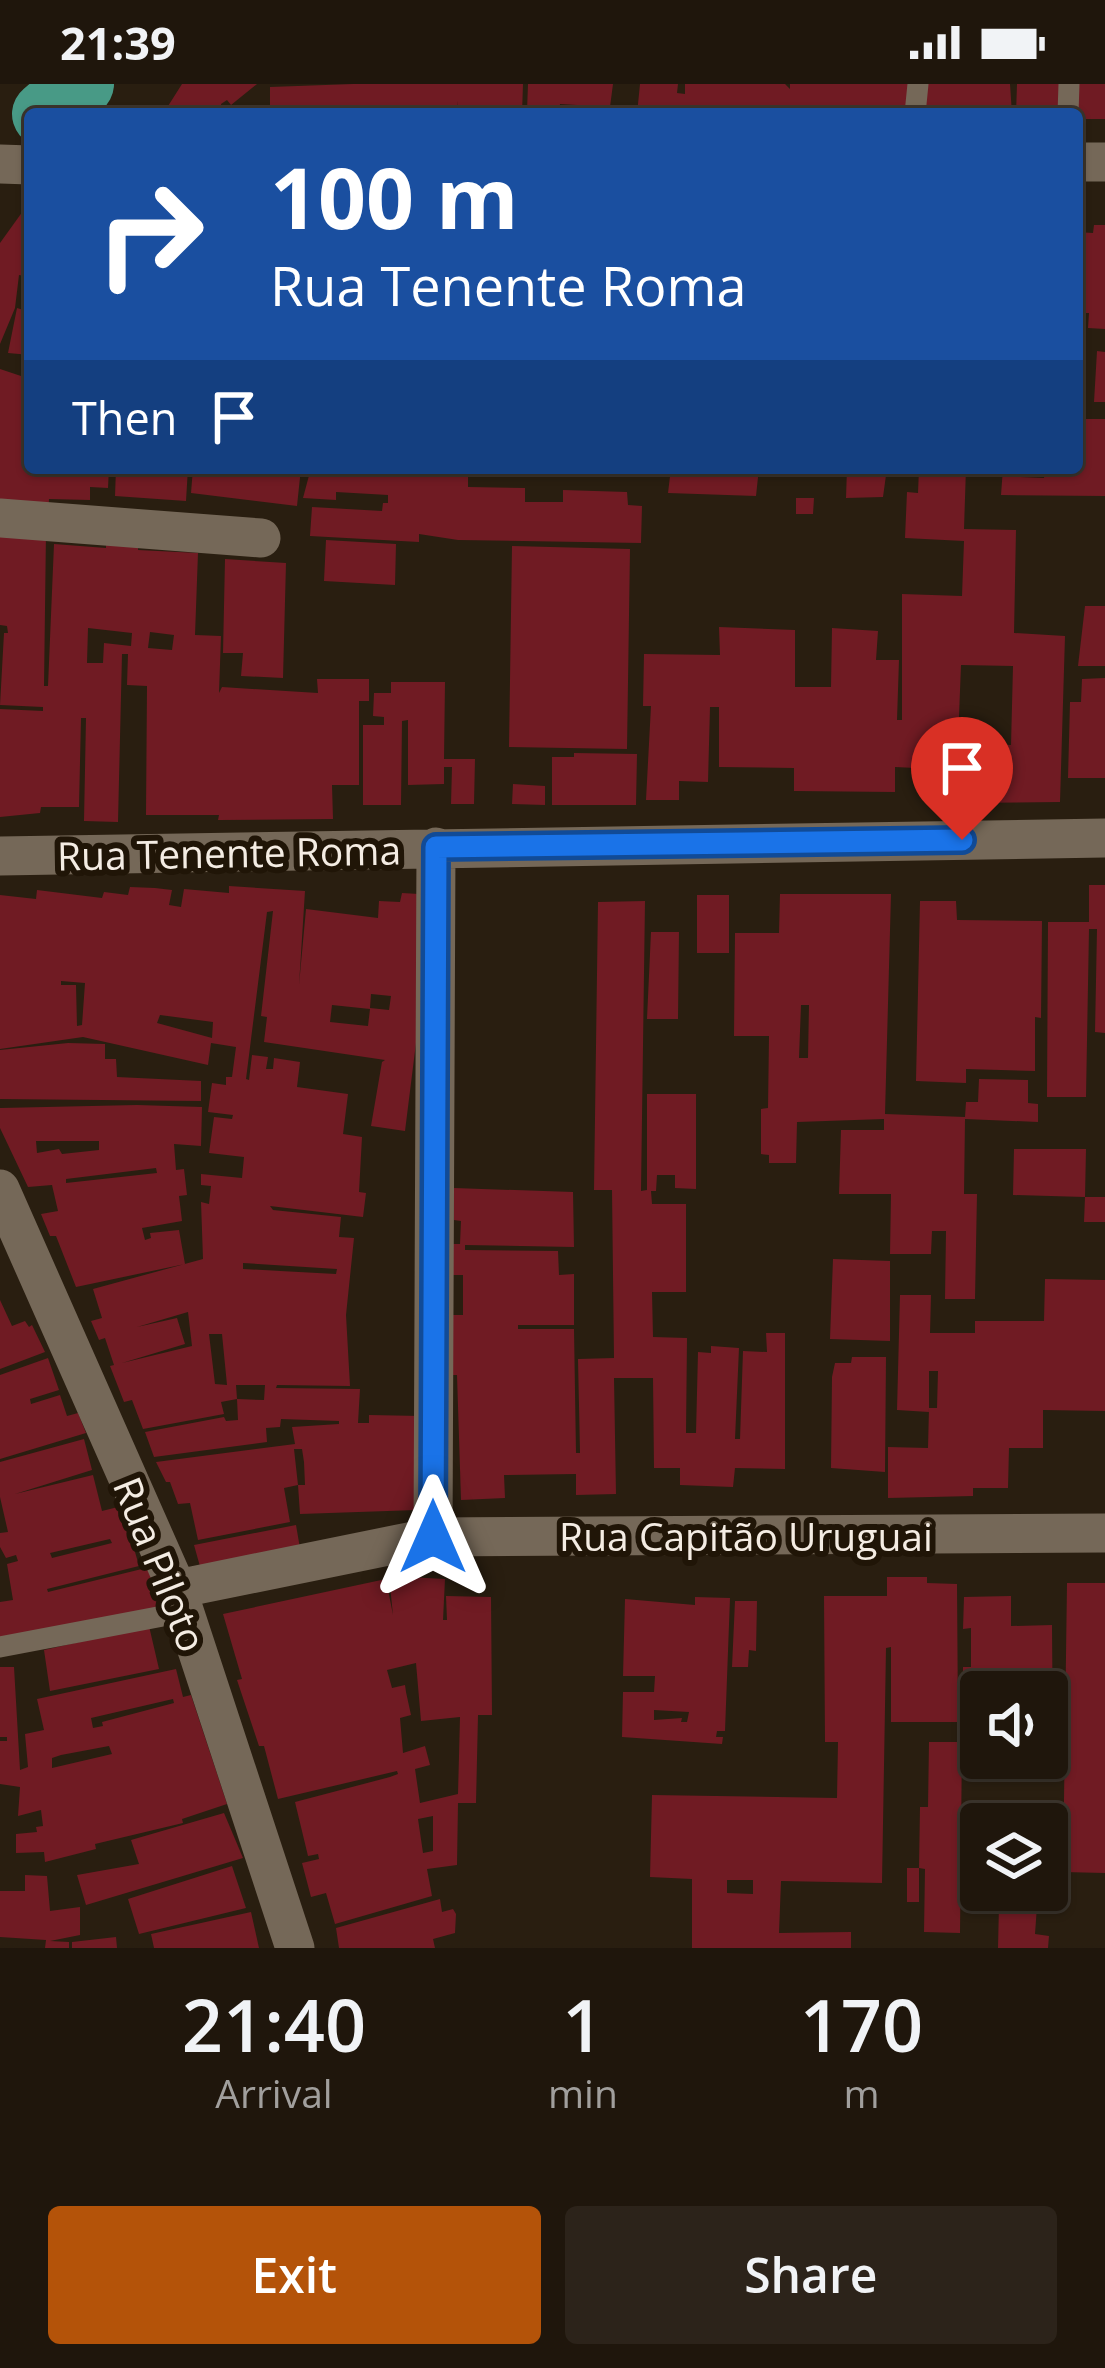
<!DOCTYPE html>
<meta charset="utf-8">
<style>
body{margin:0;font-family:"Open Sans",sans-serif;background:#2c231a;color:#f1f3f6;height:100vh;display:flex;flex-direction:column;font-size:45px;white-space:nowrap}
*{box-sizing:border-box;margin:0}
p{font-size:39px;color:#a19f9d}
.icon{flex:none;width:66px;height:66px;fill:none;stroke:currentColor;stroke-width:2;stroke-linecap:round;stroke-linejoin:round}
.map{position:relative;height:1864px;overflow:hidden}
.details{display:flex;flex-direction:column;background:#1f160c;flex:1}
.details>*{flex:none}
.top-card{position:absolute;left:24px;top:24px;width:1059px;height:366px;border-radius:12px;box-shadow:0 3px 9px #0004,0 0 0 3px #3c352d;background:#1a4fa0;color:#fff;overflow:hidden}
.tools{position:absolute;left:960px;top:1587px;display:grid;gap:24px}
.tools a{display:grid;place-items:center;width:108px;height:108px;border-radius:12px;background:#1f160c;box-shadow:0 3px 9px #0004,0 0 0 3px #3c352d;font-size:60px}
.pin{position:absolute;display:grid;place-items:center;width:102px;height:102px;color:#fff;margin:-123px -51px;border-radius:50% 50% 50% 0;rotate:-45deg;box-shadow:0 0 12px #0007}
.pin .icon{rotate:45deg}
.me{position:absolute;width:132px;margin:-66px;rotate:0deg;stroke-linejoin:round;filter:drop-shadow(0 0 9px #0008)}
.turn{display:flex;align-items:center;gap:42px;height:252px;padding:0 48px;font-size:54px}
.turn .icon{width:156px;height:156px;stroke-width:2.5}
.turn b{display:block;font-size:84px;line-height:102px}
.then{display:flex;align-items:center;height:114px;padding:0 48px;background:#0003;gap:24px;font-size:45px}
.eta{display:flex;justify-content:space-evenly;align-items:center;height:204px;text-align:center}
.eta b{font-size:72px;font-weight:600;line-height:84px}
.cta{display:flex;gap:24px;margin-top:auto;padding:24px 48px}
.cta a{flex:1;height:138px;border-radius:12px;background:#b45309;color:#fff;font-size:48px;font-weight:600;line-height:138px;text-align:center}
.cta a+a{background:#2c231a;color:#f1f3f6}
.status{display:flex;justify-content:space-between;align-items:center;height:84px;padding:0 60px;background:#1f160c;direction:ltr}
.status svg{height:33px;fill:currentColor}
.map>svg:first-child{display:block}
.building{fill:#701b23;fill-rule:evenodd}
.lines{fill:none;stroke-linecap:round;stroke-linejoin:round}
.service{stroke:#756858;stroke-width:21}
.minor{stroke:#756858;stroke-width:39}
.trunk{stroke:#489a86;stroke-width:66}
.route-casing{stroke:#114b97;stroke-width:30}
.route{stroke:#1a73e8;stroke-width:21}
.labels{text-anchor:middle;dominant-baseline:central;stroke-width:12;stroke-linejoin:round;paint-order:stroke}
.street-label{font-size:39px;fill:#f4ece3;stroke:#201507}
</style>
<div class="status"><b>21:39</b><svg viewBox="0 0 49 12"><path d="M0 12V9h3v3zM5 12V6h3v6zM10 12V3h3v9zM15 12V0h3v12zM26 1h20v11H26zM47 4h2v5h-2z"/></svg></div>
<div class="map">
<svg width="1105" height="1864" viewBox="0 0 1105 1864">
<rect width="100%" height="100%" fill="#291e10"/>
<path class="building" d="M 182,0 L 257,0 L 231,21 L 227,16 L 221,20 L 222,30 L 163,30 Z
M 353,0 L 523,0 L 522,30 L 458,30 L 457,17 L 457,30 L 270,30 L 270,3 Z
M 528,0 L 613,0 L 610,23 L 560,20 L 559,30 L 527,27 Z
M 640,0 L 678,0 L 677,9 L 685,10 L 685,0 L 785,0 L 790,5 L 790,0 L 912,0 L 909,30 L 637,30 Z
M 923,0 L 1010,0 L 1012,30 L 924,30 Z
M 1017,0 L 1061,0 L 1060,30 L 1016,30 Z
M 1071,0 L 1105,0 L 1105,35 L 1077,35 Z
M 23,127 L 30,128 L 30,213 L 21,211 L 24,192 L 19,191 L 15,224 L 0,260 L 0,159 Z
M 1094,141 L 1105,141 L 1105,245 L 1088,244 L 1089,229 L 1077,229 L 1077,148 L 1093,149 Z
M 17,224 L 30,228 L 30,271 L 8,269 Z
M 1097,267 L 1105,268 L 1105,318 L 1094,318 Z
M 0,285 L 30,295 L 30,384 L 109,384 L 108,404 L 90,403 L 90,416 L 49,415 L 48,433 L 0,426 Z
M 1077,321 L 1084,321 L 1083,335 L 1105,335 L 1105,412 L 1001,411 L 1003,384 L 1021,384 L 1020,393 L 1044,394 L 1045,384 L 1077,384 Z
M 116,384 L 188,384 L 186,417 L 115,412 Z
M 193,384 L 301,384 L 297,422 L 191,409 Z
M 311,384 L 468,384 L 468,403 L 525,404 L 525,418 L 563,418 L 563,406 L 627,408 L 628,421 L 642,422 L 641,459 L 458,456 L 419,450 L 419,458 L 310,452 L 312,423 L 382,427 L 383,419 L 388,419 L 388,411 L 336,408 L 336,416 L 303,414 Z
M 671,384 L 759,384 L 756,412 L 668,409 Z
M 847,384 L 887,384 L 883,413 L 846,414 Z
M 919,384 L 966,384 L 964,445 L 1016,446 L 1014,549 L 1065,552 L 1060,718 L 956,719 L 957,686 L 895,683 L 895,708 L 794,707 L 794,684 L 719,683 L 719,623 L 710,623 L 708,698 L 679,697 L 679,716 L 646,716 L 651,622 L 643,622 L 644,570 L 720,571 L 719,543 L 795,546 L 795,603 L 831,603 L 832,544 L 878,547 L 876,576 L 899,576 L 897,636 L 902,636 L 902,510 L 962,512 L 964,457 L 905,454 L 907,408 L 918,409 ZM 961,581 L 1013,582 L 1011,661 L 958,658 Z
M 796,414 L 814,414 L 813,430 L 796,430 Z
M 46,448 L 44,602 L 48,602 L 54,460 L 106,464 L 106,455 L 138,459 L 138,466 L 198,469 L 195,551 L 221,552 L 219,609 L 222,603 L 318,609 L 317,595 L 369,595 L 369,617 L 359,617 L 359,701 L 332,701 L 333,735 L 218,736 L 219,731 L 146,731 L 147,602 L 127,601 L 128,570 L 122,570 L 118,738 L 84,737 L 86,634 L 81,634 L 79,723 L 41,723 L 40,729 L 0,733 L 0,625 L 43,627 L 43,623 L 0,621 L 4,549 L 8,549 L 7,542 L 0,541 L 0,452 ZM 88,544 L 132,549 L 131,562 L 104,559 L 103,579 L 87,579 ZM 150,548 L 174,551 L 172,566 L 148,564 Z
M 326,456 L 396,460 L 395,501 L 324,497 Z
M 512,462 L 630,465 L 627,665 L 509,663 Z
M 225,475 L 286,479 L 283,594 L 241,592 L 243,569 L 223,569 Z
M 1085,522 L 1105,522 L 1105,582 L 1078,582 Z
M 1105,594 L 1105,694 L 1068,694 L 1070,618 L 1081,618 L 1082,595 Z
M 391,598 L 445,598 L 444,675 L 475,675 L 474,720 L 451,720 L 452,683 L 444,683 L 444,700 L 408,701 L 408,636 L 402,637 L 401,721 L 363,721 L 363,641 L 384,641 L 384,633 L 373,632 L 374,609 L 391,609 Z
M 574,669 L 637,670 L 636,721 L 552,721 L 552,673 L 574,673 Z
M 513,700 L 545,702 L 545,721 L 512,720 Z
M 1089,801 L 1105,801 L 1105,949 L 1095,948 L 1097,845 L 1089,845 L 1086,1013 L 1047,1013 L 1048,838 L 1089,838 Z
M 229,802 L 305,807 L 299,901 L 306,825 L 378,834 L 379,817 L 400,818 L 402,809 L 419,810 L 419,935 L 405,1047 L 371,1042 L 382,978 L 385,976 L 264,958 L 267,933 L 261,932 L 273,827 L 267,828 L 246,995 L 249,996 L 252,971 L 268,973 L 266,985 L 273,985 L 274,974 L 300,978 L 297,1003 L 348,1010 L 343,1050 L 362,1053 L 359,1108 L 366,1109 L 363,1133 L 270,1122 L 273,1126 L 341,1133 L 339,1153 L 354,1154 L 346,1231 L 350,1302 L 277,1301 L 276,1304 L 360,1305 L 358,1339 L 369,1339 L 369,1331 L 421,1332 L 417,1426 L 300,1430 L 298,1401 L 305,1401 L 304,1378 L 302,1365 L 294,1365 L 298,1401 L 284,1404 L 290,1438 L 198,1456 L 190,1419 L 178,1420 L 170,1398 L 166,1398 L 156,1378 L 295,1360 L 292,1343 L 339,1340 L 339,1337 L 281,1335 L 280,1343 L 266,1344 L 267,1358 L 154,1373 L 145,1348 L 224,1333 L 226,1337 L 238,1336 L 237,1315 L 264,1316 L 265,1301 L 236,1301 L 237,1315 L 221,1318 L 224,1330 L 143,1345 L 132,1316 L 124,1318 L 110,1282 L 114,1281 L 105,1254 L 99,1256 L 91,1237 L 102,1234 L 93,1205 L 203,1175 L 201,1118 L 209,1120 L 211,1102 L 201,1101 L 201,1090 L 242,1094 L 244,1073 L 209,1069 L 214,1033 L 232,1035 L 233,1031 L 208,1028 L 212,999 L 226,1001 L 226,993 L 232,993 L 236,963 L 211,959 L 208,981 L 83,953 L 0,965 L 0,811 L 36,815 L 37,806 L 102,814 L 104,808 L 128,811 L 130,803 L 155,804 L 172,806 L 169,821 L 181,823 L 184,805 L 229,809 ZM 61,897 L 85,899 L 82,941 L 77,942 L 76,901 L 61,901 ZM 371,910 L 391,912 L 389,926 L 370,924 ZM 332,921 L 370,925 L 368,942 L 330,938 ZM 160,931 L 213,938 L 212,954 L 157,939 ZM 243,1179 L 337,1185 L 336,1190 L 243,1185 ZM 188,1228 L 192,1262 L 122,1279 L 185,1260 L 177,1234 L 137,1243 ZM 209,1250 L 222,1250 L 227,1301 L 215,1300 Z
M 780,810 L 891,810 L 885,1030 L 965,1033 L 966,1018 L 978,1018 L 979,995 L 1028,996 L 1028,1019 L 1038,1020 L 1038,1038 L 965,1035 L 964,1110 L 977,1110 L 975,1215 L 945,1215 L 946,1147 L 932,1147 L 931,1170 L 890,1170 L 891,1110 L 839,1110 L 841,1046 L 884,1046 L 884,1035 L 797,1038 L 796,1079 L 769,1079 L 769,1071 L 761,1070 L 761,1025 L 768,1024 L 769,952 L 734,952 L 735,849 L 779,849 ZM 801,921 L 809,921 L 808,974 L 799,974 Z
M 697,811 L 729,811 L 729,869 L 697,869 Z
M 645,817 L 641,1107 L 647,1106 L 647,1010 L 696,1010 L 696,1105 L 675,1104 L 675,1091 L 657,1091 L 656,1107 L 651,1107 L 652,1120 L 686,1120 L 686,1208 L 652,1208 L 653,1253 L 687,1254 L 686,1349 L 696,1349 L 698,1268 L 711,1269 L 711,1262 L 739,1264 L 735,1355 L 740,1355 L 743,1267 L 767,1268 L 766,1249 L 785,1249 L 785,1385 L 735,1384 L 733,1403 L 680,1401 L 680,1384 L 654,1384 L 653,1294 L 614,1294 L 616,1410 L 576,1411 L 576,1390 L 504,1391 L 505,1414 L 461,1416 L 457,1291 L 449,1291 L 450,1231 L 463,1231 L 463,1191 L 450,1191 L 451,1160 L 460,1160 L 461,1137 L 454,1136 L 454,1104 L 573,1108 L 574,1163 L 465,1161 L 465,1166 L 558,1167 L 559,1191 L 574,1190 L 574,1241 L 518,1241 L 518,1245 L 574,1245 L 576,1369 L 580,1369 L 578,1275 L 614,1274 L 612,1106 L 594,1106 L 598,818 Z
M 920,817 L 956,817 L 957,836 L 1042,837 L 1041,934 L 1035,933 L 1035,987 L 966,985 L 966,999 L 916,997 Z
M 651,848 L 679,848 L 678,935 L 647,935 Z
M 68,959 L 105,960 L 105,975 L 116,975 L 117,993 L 201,997 L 201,1017 L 0,1015 L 0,966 Z
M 137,1021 L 202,1023 L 201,1062 L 174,1060 L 176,1086 L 184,1085 L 187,1111 L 179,1112 L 182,1137 L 142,1144 L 145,1156 L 151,1154 L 150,1149 L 179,1146 L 185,1180 L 76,1203 L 56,1152 L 50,1152 L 41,1130 L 58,1127 L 52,1101 L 28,1103 L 0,1044 L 0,1024 ZM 36,1057 L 99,1057 L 99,1066 L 62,1070 L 59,1065 L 37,1069 ZM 156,1084 L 157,1089 L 66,1099 L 66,1095 Z
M 1014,1065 L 1086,1065 L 1085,1113 L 1013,1111 Z
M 1085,1113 L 1105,1113 L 1105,1138 L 1084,1138 Z
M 833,1175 L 890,1177 L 890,1257 L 830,1255 Z
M 1045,1195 L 1105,1196 L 1105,1327 L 1043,1326 L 1043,1364 L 1009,1364 L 1008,1404 L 973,1404 L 973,1412 L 888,1414 L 888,1363 L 928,1364 L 929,1324 L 937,1324 L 938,1287 L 929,1287 L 929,1328 L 897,1326 L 900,1211 L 931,1211 L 930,1249 L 975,1249 L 975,1237 L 1044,1237 Z
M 0,1216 L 12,1242 L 25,1237 L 29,1243 L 32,1241 L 45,1268 L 0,1285 Z
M 852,1273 L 886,1273 L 885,1388 L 831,1384 L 832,1293 L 835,1279 L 851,1279 Z
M 48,1274 L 59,1306 L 30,1315 L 31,1320 L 60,1311 L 67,1332 L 78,1329 L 86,1349 L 0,1375 L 0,1291 Z
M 84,1355 L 92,1386 L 15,1410 L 93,1391 L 102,1427 L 122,1422 L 139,1482 L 47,1505 L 48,1508 L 150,1483 L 164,1525 L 0,1556 L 0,1518 L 13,1516 L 7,1480 L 18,1477 L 16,1471 L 6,1474 L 0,1463 L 0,1449 L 8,1448 L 0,1413 L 0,1378 ZM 110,1455 L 112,1459 L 52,1474 L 50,1469 Z
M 296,1441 L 301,1470 L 201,1486 L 194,1461 Z
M 389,1492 L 445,1495 L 443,1536 L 447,1536 L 446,1512 L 491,1513 L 492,1631 L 478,1631 L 476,1719 L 458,1719 L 457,1781 L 427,1785 L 432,1812 L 335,1840 L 326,1809 L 311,1813 L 302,1779 L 319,1775 L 318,1770 L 308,1772 L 295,1718 L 390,1693 L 398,1690 L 397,1687 L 278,1715 L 264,1662 L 259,1662 L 237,1596 L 242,1595 L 223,1530 L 386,1495 L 393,1531 ZM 416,1579 L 421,1637 L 460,1633 L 458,1710 L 420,1719 L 415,1685 L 430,1681 L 425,1662 L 403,1669 L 400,1634 L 411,1631 L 406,1608 L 405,1601 L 392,1604 L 387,1586 ZM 433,1732 L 433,1767 L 423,1769 L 418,1735 Z
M 887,1493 L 927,1493 L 927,1499 L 957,1500 L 958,1638 L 891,1638 L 891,1563 L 886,1564 L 882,1799 L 781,1797 L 779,1849 L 851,1848 L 851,1864 L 692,1864 L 692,1795 L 650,1793 L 652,1711 L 837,1714 L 838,1658 L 825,1658 L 824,1512 L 887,1512 ZM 727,1796 L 753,1796 L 753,1810 L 727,1809 Z
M 1067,1499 L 1105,1499 L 1105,1789 L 1063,1788 Z
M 1011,1512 L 1011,1542 L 1052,1541 L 1053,1670 L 1047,1670 L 1047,1608 L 981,1608 L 981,1647 L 962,1647 L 963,1583 L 971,1583 L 971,1544 L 963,1545 L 964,1513 Z
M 695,1513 L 730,1514 L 725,1647 L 717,1647 L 716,1653 L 723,1653 L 722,1660 L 622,1653 L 623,1608 L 654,1608 L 655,1592 L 623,1592 L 625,1515 L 695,1521 ZM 654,1626 L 689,1628 L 687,1638 L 681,1638 L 682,1634 L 654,1636 Z
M 735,1517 L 757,1517 L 756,1567 L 749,1566 L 748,1583 L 732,1583 Z
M 149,1542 L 159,1585 L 50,1607 L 44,1566 Z
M 0,1583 L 14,1583 L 20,1686 L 28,1683 L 25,1650 L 44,1646 L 37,1615 L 176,1585 L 183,1613 L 191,1611 L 227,1720 L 182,1735 L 183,1739 L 95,1760 L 96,1765 L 45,1778 L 44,1768 L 16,1769 L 16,1750 L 37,1748 L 36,1743 L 43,1742 L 41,1726 L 18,1732 L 20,1703 L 0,1700 L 0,1657 L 7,1657 L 7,1653 L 0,1653 ZM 173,1615 L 174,1619 L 102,1638 L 103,1642 L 93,1644 L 91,1634 ZM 109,1662 L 112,1670 L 52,1684 L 52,1674 L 61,1671 Z
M 929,1658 L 962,1658 L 960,1849 L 924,1848 L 925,1785 L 919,1784 L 920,1723 L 928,1723 Z
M 224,1729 L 243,1774 L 86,1821 L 77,1791 L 139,1780 L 131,1756 Z
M 232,1782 L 246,1824 L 139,1850 L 128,1815 Z
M 907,1784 L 919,1784 L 919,1818 L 907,1818 Z
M 25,1791 L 47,1792 L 50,1827 L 80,1823 L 80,1851 L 50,1857 L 69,1858 L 69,1864 L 45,1864 L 46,1856 L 0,1853 L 0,1807 L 25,1807 Z
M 440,1815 L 442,1828 L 453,1825 L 456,1830 L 455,1849 L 433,1855 L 435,1864 L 339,1864 L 336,1844 Z
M 999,1820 L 1037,1822 L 1035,1850 L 1049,1852 L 1048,1864 L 998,1864 Z
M 251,1828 L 259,1864 L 154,1864 L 151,1850 Z
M 116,1853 L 117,1864 L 72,1864 L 72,1858 Z"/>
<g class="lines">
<path class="service" d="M 915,30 L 918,0
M 1068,30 L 1069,0
M 0,1563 L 184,1528"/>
<path class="minor" d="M 1077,78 L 1105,78
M 0,80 L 30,81
M 0,434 L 261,454
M 0,772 L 1105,754
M 0,1105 L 177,1505 L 295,1864
M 433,1453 L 436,763
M 177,1505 L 433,1453 L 1105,1449"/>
<path class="trunk" d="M 45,30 L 81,0"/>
</g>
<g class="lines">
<defs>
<path id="route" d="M 433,1453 L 436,763 L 962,756"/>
</defs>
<use href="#route" class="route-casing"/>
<use href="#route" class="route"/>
</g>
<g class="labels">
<g class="street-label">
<text transform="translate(229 768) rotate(-1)">Rua Tenente Roma</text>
<text x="746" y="1451">Rua Capitão Uruguai</text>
<text transform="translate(161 1480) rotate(68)">Rua Piloto</text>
</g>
</g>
</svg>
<div class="tools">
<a><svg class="icon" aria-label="sound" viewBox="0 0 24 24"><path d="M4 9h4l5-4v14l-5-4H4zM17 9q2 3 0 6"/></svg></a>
<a><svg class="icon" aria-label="layers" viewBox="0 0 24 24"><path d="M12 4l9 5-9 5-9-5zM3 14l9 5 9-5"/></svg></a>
</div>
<div class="pin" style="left:962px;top:756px;background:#d93025"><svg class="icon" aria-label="arrive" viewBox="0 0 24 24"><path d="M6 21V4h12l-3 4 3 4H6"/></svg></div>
<svg class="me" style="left:433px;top:1453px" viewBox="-20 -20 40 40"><path d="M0-17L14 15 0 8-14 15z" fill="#1a73e8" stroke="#fff" stroke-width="4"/></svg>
<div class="top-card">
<div class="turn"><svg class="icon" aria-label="right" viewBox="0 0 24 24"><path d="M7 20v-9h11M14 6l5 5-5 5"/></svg><div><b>100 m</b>Rua Tenente Roma</div></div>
<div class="then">Then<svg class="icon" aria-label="arrive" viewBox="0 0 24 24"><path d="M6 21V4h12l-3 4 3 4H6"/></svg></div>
</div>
</div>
<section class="details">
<div class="eta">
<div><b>21:40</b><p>Arrival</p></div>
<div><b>1</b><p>min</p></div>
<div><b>170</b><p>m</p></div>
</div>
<div class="cta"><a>Exit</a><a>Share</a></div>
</section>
